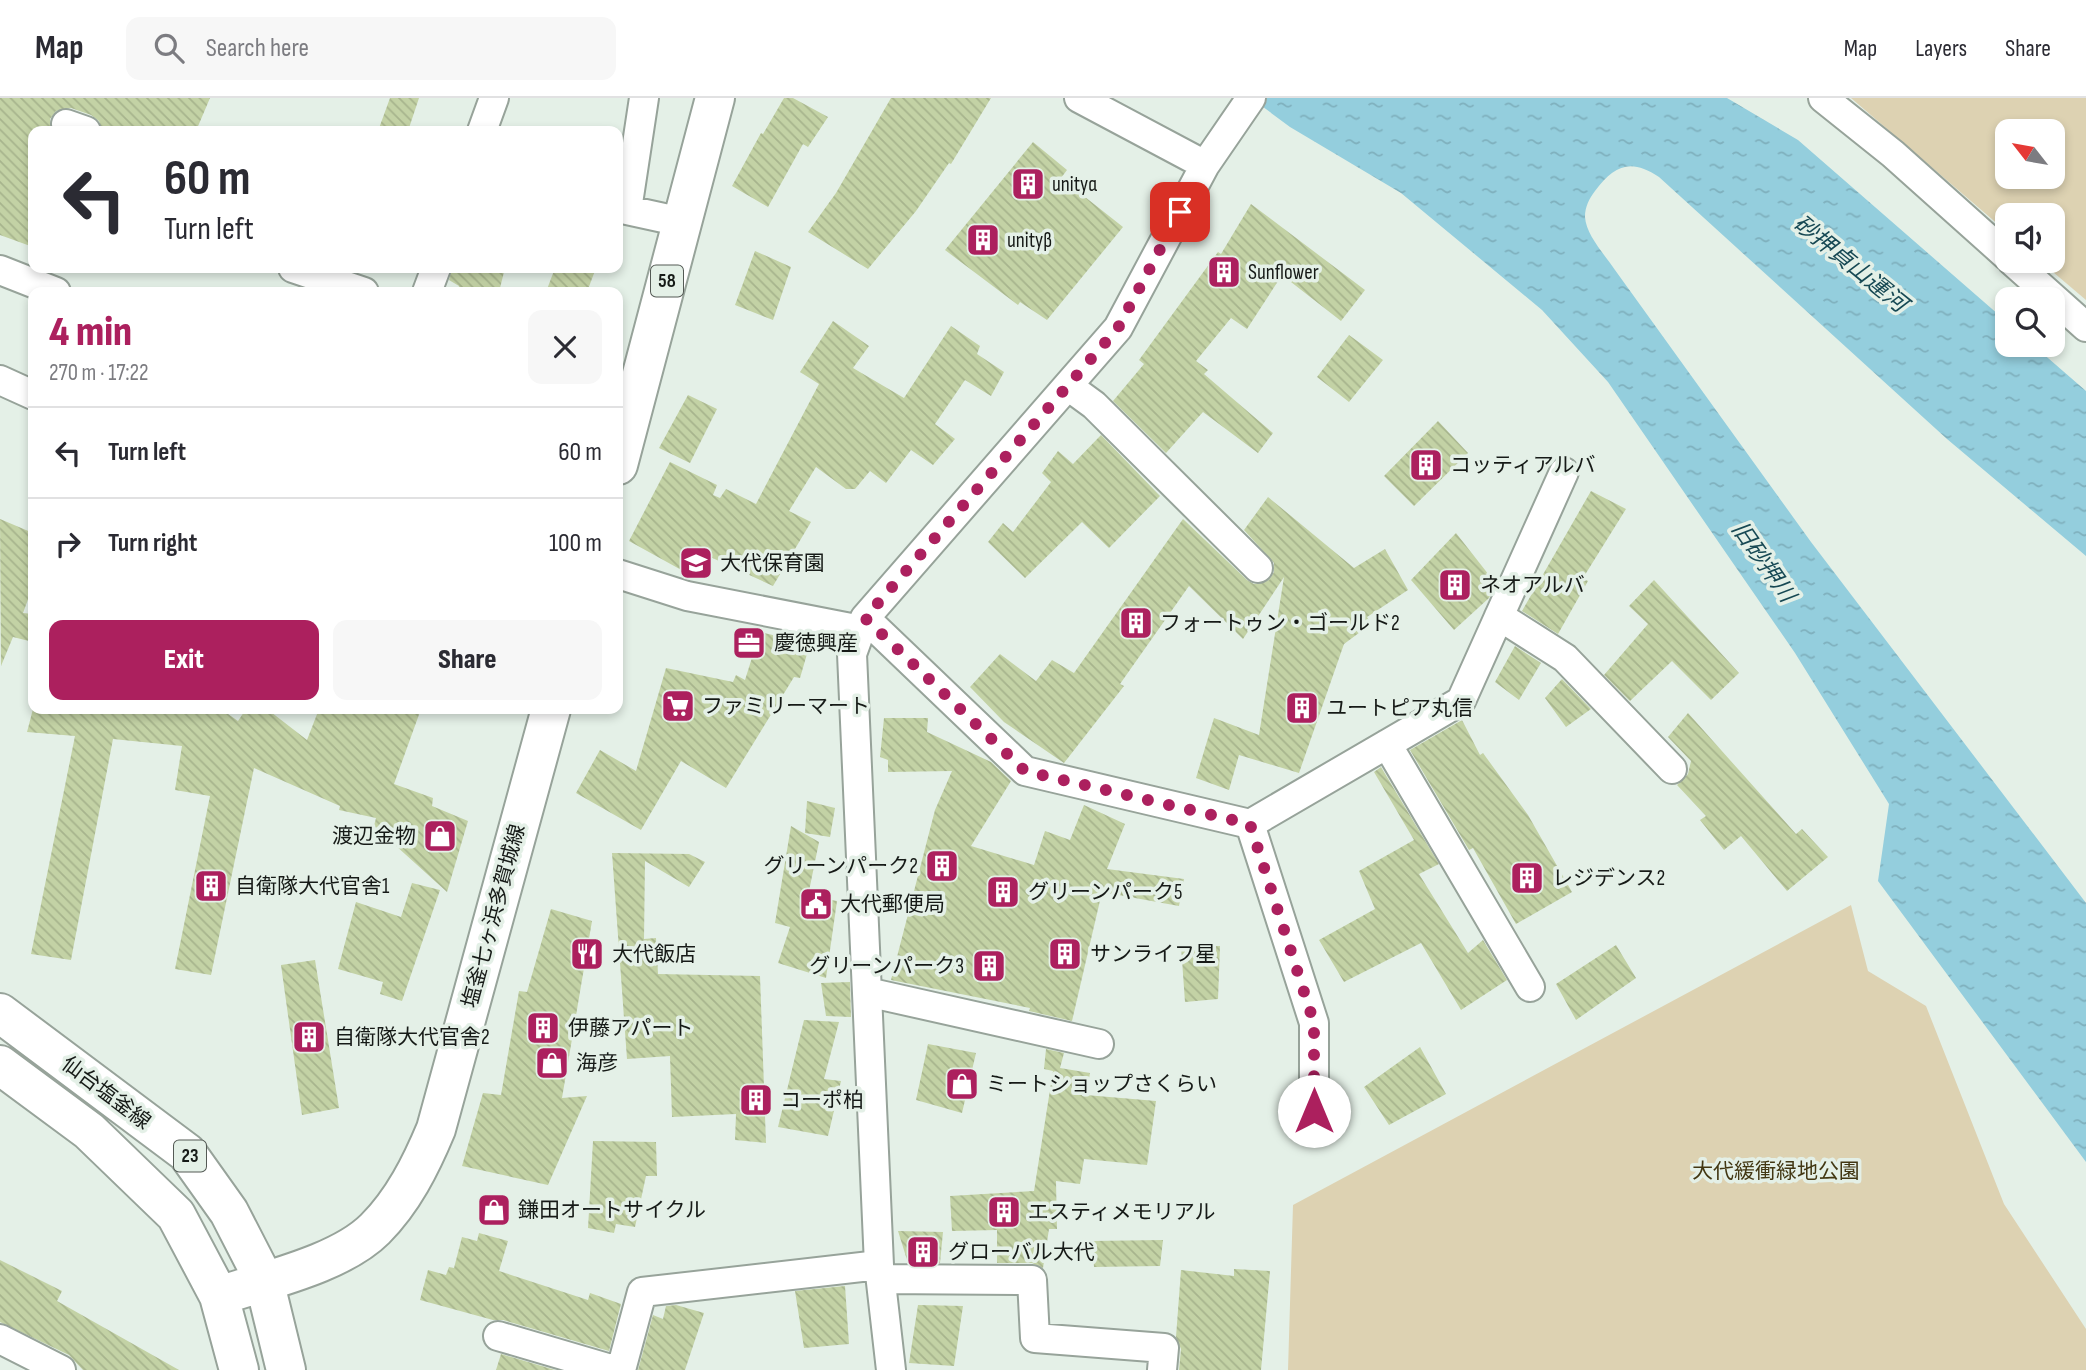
<!DOCTYPE html>
<meta charset="utf-8">
<style>
body{margin:0;font-family:"Sofia Sans Condensed","Noto Sans JP",sans-serif;background:#f7f7f7;color:#2b2b33;height:100vh;display:flex;flex-direction:column;font-size:26px;white-space:nowrap}
*{box-sizing:border-box;margin:0}
p{font-size:23px;color:#7c7c81}
.icon{flex:none;width:38px;height:38px;fill:none;stroke:currentColor;stroke-width:2;stroke-linecap:round;stroke-linejoin:round}
.map{position:relative;flex:1;overflow:hidden}
.panel{position:absolute;left:28px;top:189px;width:595px;height:427px;display:flex;flex-direction:column;background:#fff;border-radius:14px;box-shadow:0 4px 10px #0003}
.panel>*{flex:none}
.top-card{position:absolute;left:28px;top:28px;width:595px;height:147px;border-radius:14px;box-shadow:0 4px 10px #0003;background:#fff;color:#2b2b33;overflow:hidden}
.needle{width:46px;rotate:301deg}
.controls{position:absolute;left:1995px;top:21px;display:grid;gap:14px}
.controls a{display:grid;place-items:center;width:70px;height:70px;border-radius:14px;background:#fff;box-shadow:0 4px 10px #0003;font-size:35px}
.pin{position:absolute;display:grid;place-items:center;width:60px;height:60px;color:#fff;margin:-30px;border-radius:14px;box-shadow:0 4px 10px #0006}
.me{position:absolute;width:77px;margin:-38px;rotate:0deg;stroke-linejoin:round;filter:drop-shadow(0 0 5px #0008)}
.turn{display:flex;align-items:center;gap:24px;height:147px;padding:0 21px;font-size:32px}
.turn .icon{width:91px;height:91px;stroke-width:2.5}
.turn b{display:block;font-size:49px;line-height:60px}
.round{display:grid;place-items:center;flex:none;width:74px;height:74px;border-radius:14px;background:#f7f7f7}
.summary{display:flex;align-items:center;justify-content:space-between;height:119px;padding:0 21px}
h1{font-size:42px;font-weight:800;line-height:52px;color:#ac205e}
.action{display:flex;gap:14px;margin-top:auto;padding:14px 21px}
.action a{flex:1;height:80px;border-radius:14px;background:#ac205e;color:#fff;font-size:28px;font-weight:800;line-height:80px;text-align:center}
.action a+a{background:#f7f7f7;color:#2b2b33}
ul{padding:0;list-style:none}
li{display:flex;align-items:center;gap:21px;height:91px;padding:0 21px;border-top:2px solid #e1e1e2}
li div{flex:1}
li b{display:block;font-size:26px}
li em{font-style:normal}
header{display:flex;align-items:center;gap:42px;box-sizing:border-box;height:98px;padding:0 35px;background:#fff;border-bottom:2px solid #e1e1e2}
header strong{font-size:33px}
nav{display:flex;gap:38px;margin-inline-start:auto;font-size:24px}
.search{width:490px;height:63px;background:#f7f7f7;display:flex;align-items:center;gap:18px;box-sizing:border-box;padding:0 24px;border-radius:14px;color:#7c7c81;font-size:26px}
.map>svg:first-child{display:block}
.green{fill:#ddd2b2;fill-rule:evenodd}
.water{fill:url(#water-ripples)}
.building{fill:url(#building-back-hatch)}
.lines{fill:none;stroke-linecap:round;stroke-linejoin:round}
.minor-casing{stroke:#97a39a;stroke-width:32}
.primary-casing{stroke:#97a39a;stroke-width:42}
.minor{stroke:#fff;stroke-width:28}
.primary{stroke:#fff;stroke-width:38}
.route{stroke:#ac205e;stroke-width:12;stroke-dasharray:0 21.6}
.labels{text-anchor:middle;dominant-baseline:central;stroke-width:7;stroke-linejoin:round;paint-order:stroke}
.shield{fill:#e4f0e7;stroke:#545a55;stroke-width:2}
.shield-label{font-size:19px;font-weight:bold;fill:#161a17}
.poi-label{font-size:21px;fill:#161a17;stroke:#e4f0e7;text-anchor:start}
.street-label{font-size:21px;fill:#161a17;stroke:#e4f0e7}
.park-label{font-size:21px;fill:#423712;stroke:#e4f0e7}
.water-label{font-size:23px;font-style:italic;fill:#174954;stroke:#e4f0e7}
</style>
<header>
<strong>Map</strong>
<div class="search"><svg class="icon" aria-label="search" viewBox="0 0 24 24"><circle cx="10" cy="10" r="6"/><path d="M15 15l6 6"/></svg>Search here</div>
<nav><a>Map</a><a>Layers</a><a>Share</a></nav>
</header>
<div class="map">
<svg width="2086" height="1272" viewBox="0 0 2086 1272">
<defs>
<pattern id="water-ripples" width="26" height="14" patternUnits="userSpaceOnUse" patternTransform="scale(1.75)"><rect width="26" height="14" fill="#94cedd"/><path d="M2 4q2-2 4 0t4 0M15 11q2-2 4 0t4 0" fill="none" stroke="#7fb0bd"/></pattern>
<pattern id="building-back-hatch" width="6" height="6" patternUnits="userSpaceOnUse" patternTransform="scale(1.75)"><rect width="6" height="6" fill="#c3d2a5"/><path d="M-1 5l2 2M0 0l6 6M5-1l2 2" fill="none" stroke="#a7b48d"/></pattern>
</defs>
<rect width="100%" height="100%" fill="#e4f0e7"/>
<path class="green" d="M 1851,0 L 2086,0 L 2086,202 L 2040,163 L 2053,163 L 2053,117 L 2007,117 L 2007,134 ZM 2007,33 L 2053,33 L 2053,79 L 2007,79 Z
M 1851,807 L 1868,873 L 1926,908 L 2004,1106 L 2086,1231 L 2086,1272 L 1288,1272 L 1293,1107 Z"/>
<path class="water" d="M 1251,0 L 1727,0 L 1798,42 L 2007,224 L 2007,247 L 2033,247 L 2086,293 L 2086,458 L 1947,341 L 1659,79 C 1631,60 1614,67 1595,93 C 1589,101 1585,109 1585,119 C 1586,137 1605,157 1615,172 L 1811,444 L 2086,805 L 2086,1064 L 1878,783 L 1889,706 L 1795,555 L 1608,284 L 1542,212 L 1401,95 L 1290,29 Z"/>
<path class="building" d="M 0,0 L 210,0 L 196,33 L 102,33 L 99,23 L 91,17 L 71,10 L 56,13 L 50,21 L 52,33 L 33,33 L 33,149 L 0,137 Z
M 390,0 L 419,0 L 408,33 L 378,33 Z
M 784,0 L 793,0 L 828,19 L 808,49 L 803,46 L 768,109 L 732,88 L 761,35 L 763,36 Z
M 891,0 L 991,0 L 951,66 L 949,65 L 916,113 L 868,171 L 808,134 L 836,95 Z
M 1033,44 L 1067,72 L 1061,80 L 1123,129 L 1047,222 L 1020,204 L 1018,207 L 945,152 Z
M 1251,106 L 1365,192 L 1341,223 L 1282,177 L 1247,231 L 1231,220 L 1196,263 L 1208,272 L 1204,276 L 1273,335 L 1258,355 L 1203,314 L 1166,355 L 1113,303 L 1144,266 L 1139,262 L 1218,154 L 1221,156 Z
M 755,153 L 791,169 L 773,222 L 735,207 Z
M 452,170 L 505,170 L 499,194 L 458,194 L 459,188 L 449,182 Z
M 555,170 L 596,170 L 587,194 L 546,194 Z
M 833,223 L 869,248 L 853,270 L 904,300 L 951,228 L 980,248 L 977,256 L 1004,274 L 991,298 L 965,282 L 935,326 L 955,341 L 933,367 L 911,352 L 886,385 L 870,373 L 855,391 L 846,391 L 816,369 L 789,413 L 811,424 L 773,488 L 706,457 L 694,479 L 629,443 L 670,364 L 717,387 L 713,397 L 720,400 L 726,391 L 756,406 L 819,286 L 800,274 Z
M 1349,237 L 1383,262 L 1349,304 L 1317,279 Z
M 688,297 L 717,311 L 690,365 L 659,350 Z
M 1438,323 L 1468,355 L 1414,408 L 1384,378 Z
M 1101,337 L 1160,398 L 1109,450 L 1082,424 L 1025,480 L 988,444 L 1003,425 L 1013,434 L 1051,384 L 1042,375 L 1058,353 L 1073,366 Z
M 1591,393 L 1626,411 L 1583,480 L 1588,483 L 1558,536 L 1522,513 Z
M 1268,399 L 1354,470 L 1385,451 L 1408,492 L 1367,519 L 1371,526 L 1344,546 L 1299,675 L 1239,657 L 1229,692 L 1196,680 L 1214,620 L 1259,637 L 1284,479 L 1243,541 L 1189,488 L 1120,586 L 1124,588 L 1064,665 L 1004,624 L 970,589 L 1000,556 L 1036,583 L 1052,562 L 1074,575 L 1183,421 L 1247,482 L 1254,486 L 1269,482 L 1274,474 L 1274,465 L 1244,432 Z
M 0,421 L 33,435 L 33,488 L 23,515 L 33,516 L 33,544 L 13,539 L 1,568 Z
M 1456,435 L 1496,486 L 1489,500 L 1454,532 L 1411,482 Z
M 1654,482 L 1739,575 L 1711,602 L 1672,563 L 1630,603 L 1604,577 L 1648,526 L 1629,508 Z
M 760,534 L 807,545 L 807,556 L 800,580 L 794,579 L 726,690 L 681,663 L 641,732 L 576,695 L 600,652 L 636,673 L 666,570 L 733,584 L 736,577 L 745,582 Z
M 1515,548 L 1541,565 L 1519,602 L 1495,584 Z
M 1562,581 L 1591,611 L 1566,629 L 1545,600 Z
M 33,611 L 221,611 L 238,623 L 246,611 L 267,611 L 307,642 L 319,611 L 421,611 L 394,686 L 433,700 L 432,708 L 468,723 L 447,794 L 374,728 L 376,720 L 339,712 L 340,708 L 254,670 L 211,877 L 175,871 L 210,698 L 175,692 L 182,648 L 113,641 L 71,862 L 31,856 L 75,638 L 27,634 Z
M 1688,615 L 1796,736 L 1802,731 L 1828,759 L 1787,793 L 1741,738 L 1724,752 L 1700,722 L 1706,718 L 1677,687 L 1688,676 L 1691,663 L 1668,639 Z
M 884,620 L 928,620 L 927,634 L 991,664 L 1011,683 L 971,748 L 1034,767 L 1045,733 L 1070,742 L 1084,707 L 1125,726 L 1107,771 L 1184,781 L 1179,808 L 1102,794 L 1072,923 L 1029,913 L 1030,910 L 891,882 L 935,712 L 952,673 L 888,674 L 888,662 L 880,659 Z
M 1462,622 L 1480,657 L 1483,655 L 1528,717 L 1572,794 L 1516,826 L 1473,750 L 1469,752 L 1410,652 Z
M 1381,669 L 1439,766 L 1419,776 L 1468,855 L 1483,842 L 1507,882 L 1461,912 L 1421,845 L 1344,884 L 1319,842 L 1375,811 L 1359,773 L 1414,742 L 1374,674 Z
M 807,703 L 835,710 L 830,739 L 805,735 Z
M 791,728 L 819,744 L 808,798 L 837,803 L 826,880 L 778,865 L 790,829 L 775,825 Z
M 612,755 L 689,756 L 705,764 L 689,789 L 645,763 L 644,841 L 656,840 L 658,876 L 760,878 L 766,1045 L 735,1042 L 736,1016 L 672,1019 L 670,958 L 627,961 Z
M 412,785 L 440,792 L 402,903 L 380,896 L 383,884 L 338,871 L 356,804 L 401,819 Z
M 551,811 L 592,823 L 562,1000 L 587,998 L 548,1087 L 462,1068 L 483,995 L 501,997 L 519,893 L 527,894 Z
M 1616,847 L 1636,880 L 1576,922 L 1556,886 Z
M 1181,848 L 1220,848 L 1218,901 L 1185,904 Z
M 315,862 L 339,1010 L 302,1017 L 281,867 Z
M 850,884 L 851,919 L 826,918 L 821,885 Z
M 804,922 L 839,924 L 824,981 L 841,983 L 828,1038 L 778,1029 Z
M 928,946 L 976,955 L 962,1015 L 916,1002 Z
M 1420,949 L 1446,996 L 1389,1027 L 1364,989 Z
M 1046,951 L 1064,955 L 1060,970 L 1090,975 L 1086,997 L 1156,1003 L 1147,1067 L 1084,1061 L 1080,1086 L 1056,1083 L 1057,1131 L 1049,1131 L 1043,1170 L 1032,1165 L 997,1165 L 997,1132 L 952,1133 L 950,1098 L 1034,1093 L 1053,973 L 1044,971 Z
M 593,1043 L 656,1044 L 657,1078 L 646,1078 L 635,1129 L 616,1126 L 614,1135 L 588,1130 Z
M 898,1133 L 943,1134 L 940,1165 L 908,1165 Z
M 479,1135 L 508,1143 L 499,1173 L 588,1202 L 590,1195 L 621,1206 L 609,1253 L 503,1222 L 493,1222 L 420,1202 L 428,1172 L 446,1177 L 449,1169 L 454,1170 L 462,1139 L 477,1143 Z
M 1163,1142 L 1160,1168 L 1094,1169 L 1092,1143 Z
M 0,1162 L 62,1193 L 57,1203 L 179,1272 L 83,1272 L 69,1257 L 0,1224 Z
M 1234,1171 L 1270,1173 L 1261,1272 L 1179,1272 L 1181,1251 L 1176,1239 L 1181,1172 L 1234,1178 Z
M 845,1188 L 849,1246 L 804,1250 L 795,1193 Z
M 676,1207 L 704,1215 L 685,1272 L 638,1272 L 653,1217 L 663,1221 L 666,1208 Z
M 918,1207 L 963,1208 L 954,1268 L 909,1265 Z
M 501,1256 L 555,1272 L 496,1272 Z"/>
<g class="lines">
<defs>
<path id="minor" d="M 644,0 L 627,112 L 682,124
M 1079,0 L 1205,67
M 1823,0 L 1893,56 L 2007,158
M 66,26 L 86,33
M 482,33 L 494,0
M 2012,163 L 2086,229
M 293,170 L 364,194
M 0,172 L 56,194
M 427,194 L 436,170
M 0,282 L 33,297
M 1068,288 L 1094,307 L 1258,470
M 618,476 L 687,498 L 861,532
M 1499,518 L 1565,560 L 1672,671
M 865,520 L 1025,673 L 1250,726 L 1461,603 L 1564,374
M 1387,646 L 1530,889
M 1250,726 L 1314,925 L 1314,1013
M 867,894 L 1099,946
M 881,1181 L 1032,1182 L 1035,1240 L 1164,1250 L 1162,1272
M 498,1238 L 614,1272
M 0,1241 L 61,1272
M 621,1272 L 642,1194 L 879,1167
M 891,1272 L 879,1167 L 852,556 L 865,520 L 1118,230 L 1205,67 L 1251,0"/>
<path id="primary" d="M 618,367 L 715,0
M 0,915 L 187,1055 L 229,1114 L 264,1182 L 286,1272
M 0,967 L 89,1033 L 176,1117 L 219,1198 L 239,1272
M 219,1198 C 266,1182 340,1166 375,1131 C 403,1103 421,1067 436,1031 L 551,611"/>
</defs>
<use href="#minor" class="minor-casing"/>
<use href="#primary" class="primary-casing"/>
<use href="#minor" class="minor"/>
<use href="#primary" class="primary"/>
</g>
<g class="lines">
<path class="route" d="M 1180,114 L 1118,230 L 865,520 L 1025,673 L 1250,726 L 1314,925 L 1314,1013"/>
</g>
<defs>
<symbol id="building-square" viewBox="-11 -11 22 22"><rect x="-9" y="-9" width="18" height="18" rx="4" fill="#ac205e" stroke="#e4f0e7"/><path d="M-4-6H4V6H1V3H-1V6H-4ZM-2.5-4.3h1.7v1.8h-1.7ZM.8-4.3h1.7v1.8H.8ZM-2.5-1h1.7V.8h-1.7ZM.8-1h1.7V.8H.8Z" fill="#fff"/></symbol>
<symbol id="school-square" viewBox="-11 -11 22 22"><rect x="-9" y="-9" width="18" height="18" rx="4" fill="#ac205e" stroke="#e4f0e7"/><path d="M0-5L7-2L0 1L-7-2ZM-4 1L0 2.5L4 1V4Q0 6-4 4Z" fill="#fff"/></symbol>
<symbol id="office-square" viewBox="-11 -11 22 22"><rect x="-9" y="-9" width="18" height="18" rx="4" fill="#ac205e" stroke="#e4f0e7"/><path d="M-6-3h4V-5.5h4V-3h4V5H-6ZM-1-4.5V-3h2v-1.5ZM-6 0V1H6V0Z" fill="#fff"/></symbol>
<symbol id="supermarket-square" viewBox="-11 -11 22 22"><rect x="-9" y="-9" width="18" height="18" rx="4" fill="#ac205e" stroke="#e4f0e7"/><path d="M-6-5.5h2.5l.6 2H6L4.5 2H-2.5L-4.4-4H-6ZM-1.5 3.2a1.3 1.3 0 1 0 .1 0ZM3 3.2a1.3 1.3 0 1 0 .1 0Z" fill="#fff"/></symbol>
<symbol id="shop-square" viewBox="-11 -11 22 22"><rect x="-9" y="-9" width="18" height="18" rx="4" fill="#ac205e" stroke="#e4f0e7"/><path d="M-5-2.5h2.3a2.7 3.5 0 0 1 5.4 0H5L5.5 6h-11ZM-1.5-2.5h3a1.5 2.3 0 0 0-3 0Z" fill="#fff"/></symbol>
<symbol id="civic-square" viewBox="-11 -11 22 22"><rect x="-9" y="-9" width="18" height="18" rx="4" fill="#ac205e" stroke="#e4f0e7"/><path d="M-.6-6.5H3V-4.5H.6V-3L4-1V1h2V6H-6V1h2V-1L-.6-3ZM-1.2 2.5V6h2.4V2.5Z" fill="#fff"/></symbol>
<symbol id="restaurant-square" viewBox="-11 -11 22 22"><rect x="-9" y="-9" width="18" height="18" rx="4" fill="#ac205e" stroke="#e4f0e7"/><path d="M-5-6h1v4h1v-4h1v4h1v-4h1v5L-1.5 .5V6h-2V.5L-5-1ZM5-6V6H3V1.5H1.5Q1.5-4 5-6Z" fill="#fff"/></symbol>
</defs>
<g fill-rule="evenodd">
<use href="#building-square" x="1009" y="67" width="38" height="38"/>
<use href="#building-square" x="964" y="123" width="38" height="38"/>
<use href="#building-square" x="1205" y="155" width="38" height="38"/>
<use href="#building-square" x="1407" y="348" width="38" height="38"/>
<use href="#school-square" x="677" y="446" width="38" height="38"/>
<use href="#building-square" x="1436" y="468" width="38" height="38"/>
<use href="#building-square" x="1117" y="506" width="38" height="38"/>
<use href="#office-square" x="730" y="526" width="38" height="38"/>
<use href="#supermarket-square" x="659" y="589" width="38" height="38"/>
<use href="#building-square" x="1283" y="591" width="38" height="38"/>
<use href="#shop-square" x="421" y="719" width="38" height="38"/>
<use href="#building-square" x="923" y="749" width="38" height="38"/>
<use href="#building-square" x="1508" y="761" width="38" height="38"/>
<use href="#building-square" x="192" y="769" width="38" height="38"/>
<use href="#building-square" x="984" y="775" width="38" height="38"/>
<use href="#civic-square" x="797" y="787" width="38" height="38"/>
<use href="#restaurant-square" x="568" y="837" width="38" height="38"/>
<use href="#building-square" x="1046" y="837" width="38" height="38"/>
<use href="#building-square" x="970" y="849" width="38" height="38"/>
<use href="#building-square" x="524" y="911" width="38" height="38"/>
<use href="#building-square" x="290" y="920" width="38" height="38"/>
<use href="#shop-square" x="533" y="946" width="38" height="38"/>
<use href="#shop-square" x="943" y="967" width="38" height="38"/>
<use href="#building-square" x="737" y="983" width="38" height="38"/>
<use href="#shop-square" x="475" y="1093" width="38" height="38"/>
<use href="#building-square" x="985" y="1095" width="38" height="38"/>
<use href="#building-square" x="904" y="1135" width="38" height="38"/>
</g>
<g class="labels">
<g class="shield">
<rect x="651" y="167.5" width="32" height="31" rx="5"/>
<rect x="174" y="1042.5" width="32" height="31" rx="5"/>
</g>
<g class="shield-label">
<text x="667" y="183">58</text>
<text x="190" y="1058">23</text>
</g>
<g class="poi-label">
<text x="1052" y="86">unityα</text>
<text x="1007" y="142">unityβ</text>
<text x="1248" y="174">Sunflower</text>
<text x="1450" y="367">コッティアルバ</text>
<text x="720" y="465">大代保育園</text>
<text x="1480" y="487">ネオアルバ</text>
<text x="1160" y="525">フォートゥン・ゴールド2</text>
<text x="774" y="545">慶徳興産</text>
<text x="702" y="608">ファミリーマート</text>
<text x="1326" y="610">ユートピア丸信</text>
<text x="416" y="738" text-anchor="end">渡辺金物</text>
<text x="918" y="768" text-anchor="end">グリーンパーク2</text>
<text x="1552" y="780">レジデンス2</text>
<text x="235" y="788">自衛隊大代官舎1</text>
<text x="1028" y="794">グリーンパーク5</text>
<text x="840" y="806">大代郵便局</text>
<text x="612" y="856">大代飯店</text>
<text x="1090" y="856">サンライフ星</text>
<text x="964" y="868" text-anchor="end">グリーンパーク3</text>
<text x="568" y="930">伊藤アパート</text>
<text x="334" y="939">自衛隊大代官舎2</text>
<text x="576" y="965">海彦</text>
<text x="986" y="986">ミートショップさくらい</text>
<text x="780" y="1002">コーポ柏</text>
<text x="518" y="1112">鎌田オートサイクル</text>
<text x="1028" y="1114">エスティメモリアル</text>
<text x="948" y="1154">グローバル大代</text>
</g>
<g class="street-label">
<text transform="translate(494 818) rotate(-75)">塩釜七ヶ浜多賀城線</text>
<text transform="translate(106 995) rotate(37)">仙台塩釜線</text>
</g>
<g class="park-label">
<text x="1776" y="1073">大代緩衝緑地公園</text>
</g>
<g class="water-label">
<text transform="translate(1850 166) rotate(39)">砂押貞山運河</text>
<text transform="translate(1763 464) rotate(55)">旧砂押川</text>
</g>
</g>
</svg>
<div class="controls">
<a><svg class="needle" viewBox="-14 -14 28 28"><path d="M0-13l5 13h-10z" fill="#e53935"/><path d="M0 13l5-13h-10z" fill="#7c7c81"/></svg></a>
<a><svg class="icon" aria-label="sound" viewBox="0 0 24 24"><path d="M4 9h4l5-4v14l-5-4H4zM17 9q2 3 0 6"/></svg></a>
<a><svg class="icon" aria-label="search" viewBox="0 0 24 24"><circle cx="10" cy="10" r="6"/><path d="M15 15l6 6"/></svg></a>
</div>
<div class="pin" style="left:1180px;top:114px;background:#d93025"><svg class="icon" aria-label="arrive" viewBox="0 0 24 24"><path d="M6 21V4h12l-3 4 3 4H6"/></svg></div>
<svg class="me" style="left:1314px;top:1013px" viewBox="-20 -20 40 40"><circle r="19" fill="#fff"/><path d="M0-13L10 11 0 6-10 11z" fill="#ac205e"/></svg>
<div class="top-card">
<div class="turn"><svg class="icon" aria-label="left" viewBox="0 0 24 24"><path d="M17 20v-9H6M10 6l-5 5 5 5"/></svg><div><b>60 m</b>Turn left</div></div>
</div>
<section class="panel">
<div class="summary"><div><h1>4 min</h1><p>270 m · 17:22</p></div><a class="round"><svg class="icon" aria-label="close" viewBox="0 0 24 24"><path d="M6 6l12 12M18 6L6 18"/></svg></a></div>
<ul>
<li><svg class="icon" aria-label="left" viewBox="0 0 24 24"><path d="M17 20v-9H6M10 6l-5 5 5 5"/></svg><div><b>Turn left</b></div><em>60 m</em></li>
<li><svg class="icon" aria-label="right" viewBox="0 0 24 24"><path d="M7 20v-9h11M14 6l5 5-5 5"/></svg><div><b>Turn right</b></div><em>100 m</em></li>
</ul>
<div class="action"><a>Exit</a><a>Share</a></div>
</section>
</div>
